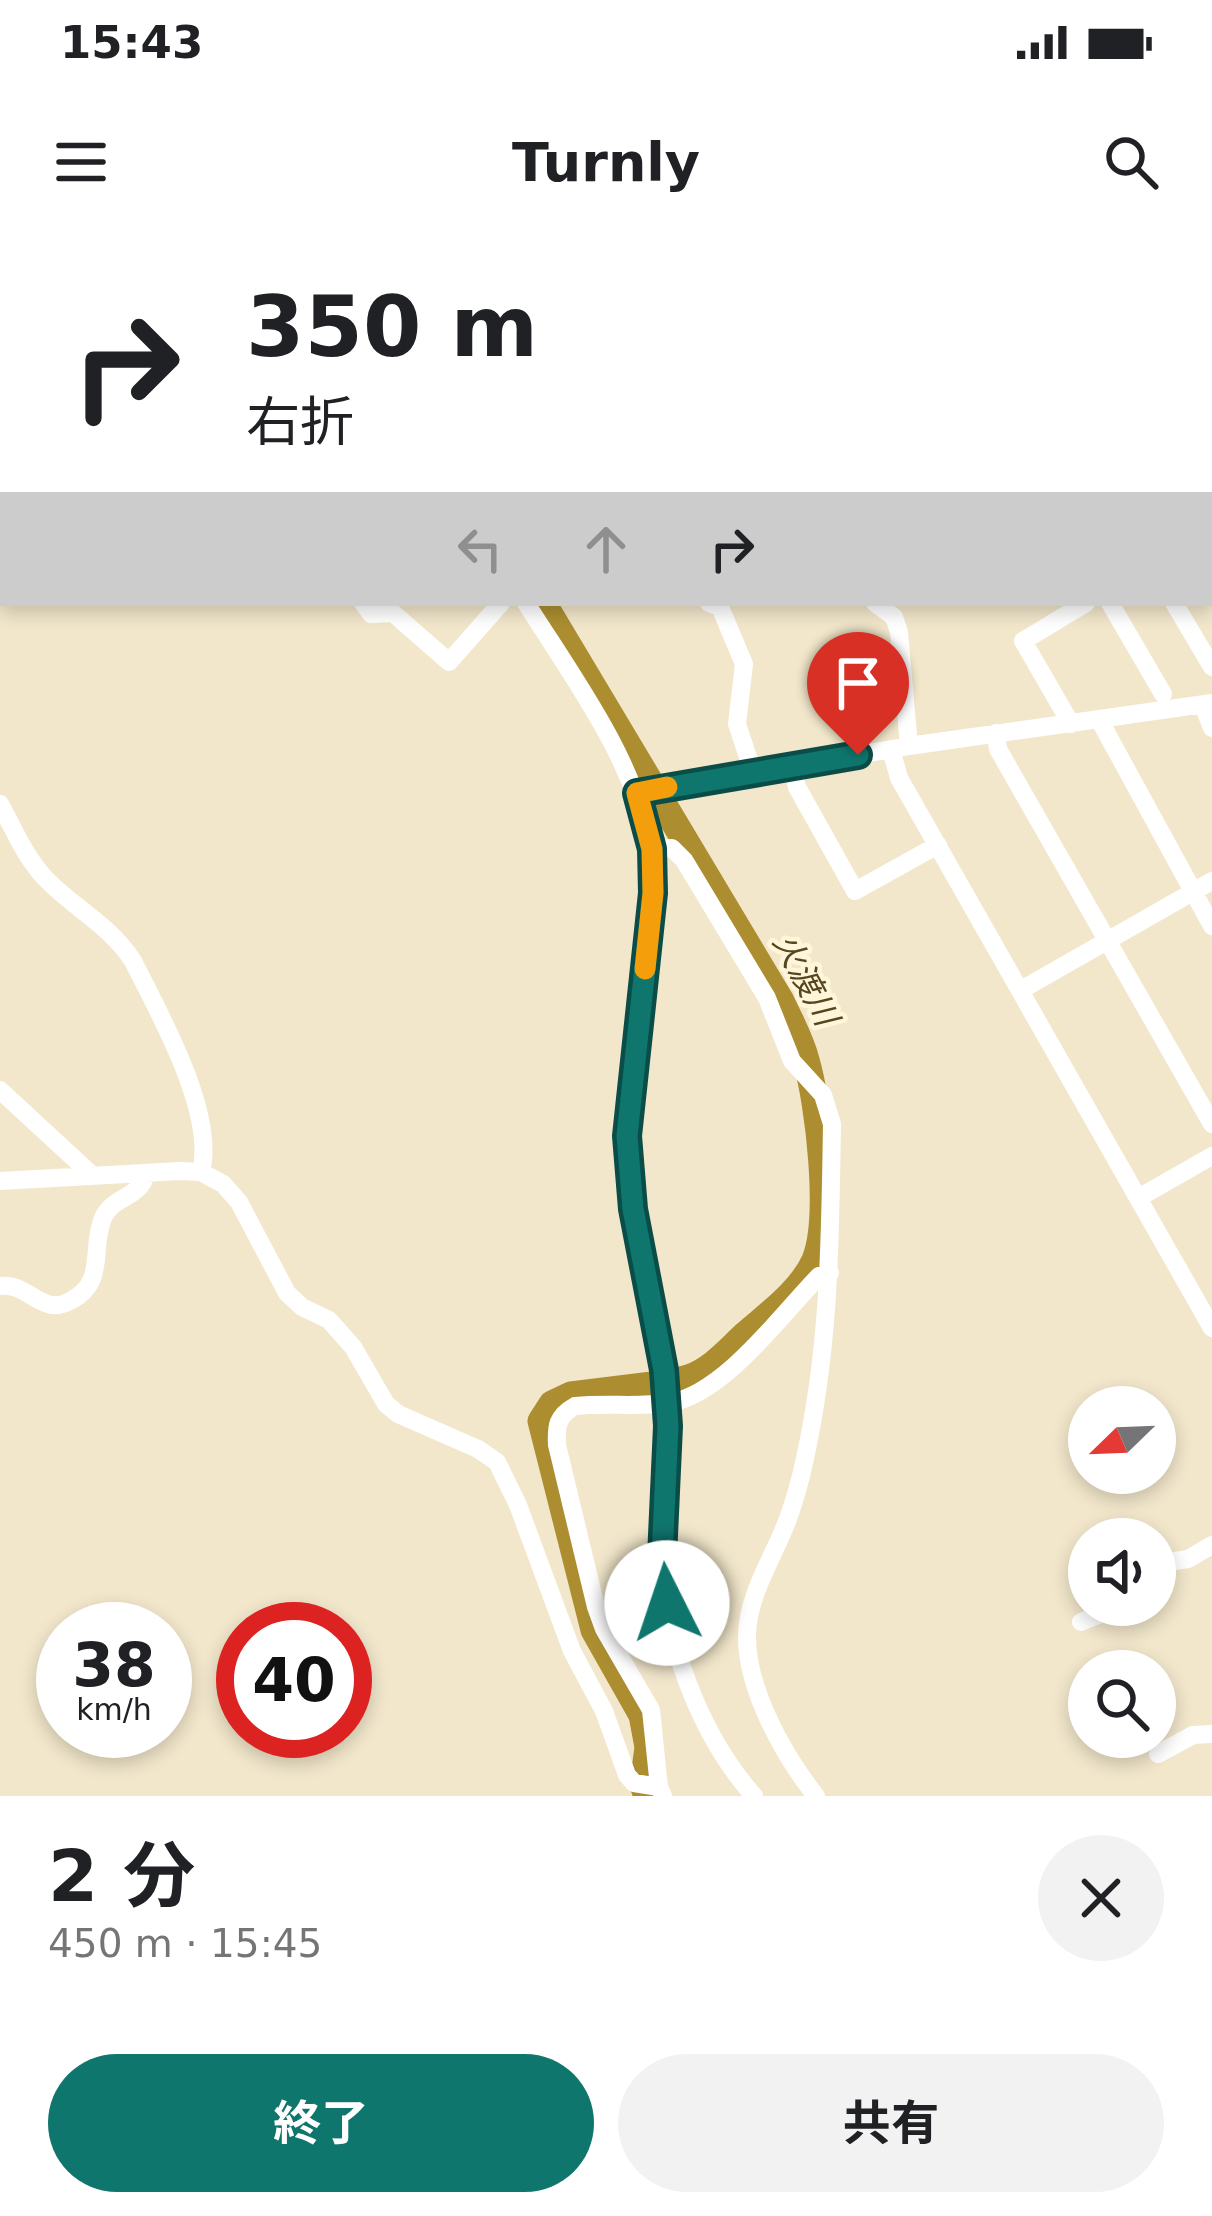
<!DOCTYPE html>
<html lang="ja">
<meta charset="utf-8">
<style>
body{margin:0;font-family:"DejaVu Sans","Noto Sans JP",sans-serif;background:#f2f2f2;color:#202124;height:100vh;display:flex;flex-direction:column;font-size:45px;white-space:nowrap}
*{box-sizing:border-box;margin:0}
p{font-size:39px;color:#757577}
.icon{flex:none;width:66px;height:66px;fill:none;stroke:currentColor;stroke-width:2;stroke-linecap:round;stroke-linejoin:round}
.map{position:relative;height:1556px;overflow:hidden}
.details{display:flex;flex-direction:column;background:#fff;flex:1}
.details>*{flex:none}
.banner{position:absolute;left:0px;top:0px;width:1212px;height:366px;box-shadow:0 6px 18px #0003;background:#fff;color:#202124;overflow:hidden}
.needle{width:78px;rotate:247deg}
.controls{position:absolute;left:1068px;top:1146px;display:grid;gap:24px}
.controls a{display:grid;place-items:center;width:108px;height:108px;border-radius:50%;background:#fff;box-shadow:0 6px 18px #0003;font-size:60px}
.speed{position:absolute;left:36px;top:1362px;display:flex;gap:24px;font-size:60px;font-weight:700;text-align:center}
.speed>*{display:grid;place-content:center;width:156px;height:156px;border-radius:50%;background:#fff;box-shadow:0 6px 18px #0003;line-height:1}
.speed small{font-size:30px;font-weight:400}
.speed .limit{border:18px solid #d22;background:#fff;color:#111}
.pin{position:absolute;display:grid;place-items:center;width:102px;height:102px;color:#fff;margin:-123px -51px;border-radius:50% 50% 50% 0;rotate:-45deg;box-shadow:0 0 12px #0007}
.pin .icon{rotate:45deg}
.me{position:absolute;width:132px;margin:-66px;rotate:356deg;stroke-linejoin:round;filter:drop-shadow(0 0 9px #0008)}
.turn{display:flex;align-items:center;gap:42px;height:252px;padding:0 48px;font-size:54px}
.turn .icon{width:156px;height:156px;stroke-width:2.5}
.turn b{display:block;font-size:84px;line-height:102px}
.lanes{display:flex;align-items:center;height:114px;padding:0 48px;background:#0003;justify-content:center;gap:60px;direction:ltr}
.lanes .off{opacity:.35}
.round{display:grid;place-items:center;flex:none;width:126px;height:126px;border-radius:63px;background:#f2f2f2}
.head{display:flex;align-items:center;justify-content:space-between;height:204px;padding:0 48px}
h1{font-size:72px;font-weight:700;line-height:90px}
.button{display:flex;gap:24px;margin-top:auto;padding:24px 48px}
.button a{flex:1;height:138px;border-radius:72px;background:#0f766e;color:#fff;font-size:48px;font-weight:700;line-height:138px;text-align:center}
.button a+a{background:#f2f2f2;color:#202124}
.status{display:flex;justify-content:space-between;align-items:center;height:84px;padding:0 60px;background:#fff;direction:ltr}
.status svg{height:33px;fill:currentColor}
header{display:flex;justify-content:space-between;align-items:center;height:156px;padding:0 48px;background:#fff;font-size:54px;font-weight:700}
.map>svg:first-child{display:block}
.lines{fill:none;stroke-linecap:round;stroke-linejoin:round}
.river{stroke:#ac8e31;stroke-width:27}
.minor{stroke:#fff;stroke-width:18}
.route-casing{stroke:#0a4d48;stroke-width:30}
.route{stroke:#0f766e;stroke-width:21}
.slow{stroke:#f59e0b;stroke-width:21}
.labels{text-anchor:middle;dominant-baseline:central;stroke-width:9;stroke-linejoin:round;paint-order:stroke}
.water-label{font-size:33px;font-style:italic;fill:#544620;stroke:#fff5d8}
</style>
<div class="status"><b>15:43</b><svg viewBox="0 0 49 12"><path d="M0 12V9h3v3zM5 12V6h3v6zM10 12V3h3v9zM15 12V0h3v12zM26 1h20v11H26zM47 4h2v5h-2z"/></svg></div>
<header><svg class="icon" aria-label="menu" viewBox="0 0 24 24"><path d="M4 6h16M4 12h16M4 18h16"/></svg>Turnly<svg class="icon" aria-label="search" viewBox="0 0 24 24"><circle cx="10" cy="10" r="6"/><path d="M15 15l6 6"/></svg></header>
<div class="map">
<svg width="1212" height="1556" viewBox="0 0 1212 1556">
<rect width="100%" height="100%" fill="#f2e7cb"/>
<g class="lines">
<path class="river" d="M 325,0 L 327,3
M 543,363 L 781,761 C 790,780 801,800 806,820 C 819,865 832,978 815,1020 C 802,1050 770,1073 746,1094 C 726,1112 707,1136 680,1140
M 647,1556 L 643,1545 L 648,1507 L 642,1475 L 594,1390 L 541,1181 L 552,1164 L 571,1155 L 652,1145"/>
<path class="minor" d="M 308,0 L 309,3
M 49,3 L 58,3
M 496,3 L 497,0
M 0,29 L 3,27
M 1209,168 L 1212,172
M 0,276 L 3,275
M 363,363 L 371,374 L 393,373 L 449,422 L 501,363
M 526,363 C 574,439 631,515 650,603 C 657,635 651,670 647,702 C 641,765 631,829 628,892 C 623,973 655,1053 665,1133 C 672,1194 661,1254 662,1315 C 663,1397 699,1494 754,1556
M 709,363 L 720,367 L 744,424 L 737,484 L 753,532
M 875,363 L 894,377 L 899,392 L 909,506
M 1110,363 L 1163,454
M 1174,363 L 1212,427
M 1203,465 L 1212,488
M 1100,481 L 1212,686
M 1071,484 L 1023,401 L 1086,363
M 996,493 L 998,509 L 1212,884
M 891,509 L 899,538 L 1212,1088
M 792,525 L 797,547 L 855,651 L 938,605
M 637,553 L 909,506 L 1212,463
M 0,564 C 14,589 24,615 44,637 C 72,667 110,685 133,721 C 160,775 216,873 201,932
M 652,609 L 672,608 L 684,620 L 767,758 L 792,821 L 823,855 L 832,884 C 830,1003 830,1106 804,1223 C 800,1241 795,1259 789,1276 C 775,1316 747,1354 747,1397 C 747,1450 784,1516 816,1556
M 1021,750 L 1212,641
M 0,850 L 92,935
M 0,941 L 180,931 L 201,932 L 223,944 L 239,962 L 287,1053 L 302,1067 L 329,1080 L 353,1107 L 386,1164 L 398,1174 L 478,1209 L 497,1222 L 518,1265 L 572,1411 L 604,1471 L 627,1535 L 634,1543 L 659,1547
M 1140,957 L 1212,916
M 0,1046 C 19,1044 27,1055 43,1062 C 52,1067 61,1066 70,1061 C 107,1043 90,1009 103,978 C 113,955 141,959 146,933
M 1155,1324 L 1188,1319 L 1212,1305
M 1081,1382 L 1122,1365
M 1158,1514 L 1193,1495 L 1212,1494
M 663,1556 L 659,1547 L 651,1470 L 604,1389 L 596,1367 L 557,1205 C 556,1186 557,1176 575,1166 C 606,1163 639,1167 669,1163 C 724,1154 781,1075 819,1036 L 830,1033"/>
</g>
<g class="lines">
<defs>
<path id="route" d="M 667,1363 L 662,1317 L 668,1186 L 664,1130 L 633,969 L 627,896 L 653,653 L 652,609 L 637,553 L 858,515"/>
</defs>
<use href="#route" class="route-casing"/>
<use href="#route" class="route"/>
<path class="slow" d="M 645,729 L 653,653 L 652,609 L 637,553 L 667,547"/>
</g>
<g class="labels">
<g class="water-label">
<text transform="translate(806 739) rotate(62)">火渡川</text>
</g>
</g>
</svg>
<div class="controls">
<a><svg class="needle" viewBox="-14 -14 28 28"><path d="M0-13l5 13h-10z" fill="#e53935"/><path d="M0 13l5-13h-10z" fill="#757577"/></svg></a>
<a><svg class="icon" aria-label="sound" viewBox="0 0 24 24"><path d="M4 9h4l5-4v14l-5-4H4zM17 9q2 3 0 6"/></svg></a>
<a><svg class="icon" aria-label="search" viewBox="0 0 24 24"><circle cx="10" cy="10" r="6"/><path d="M15 15l6 6"/></svg></a>
</div>
<div class="speed"><div>38<small>km/h</small></div><div class="limit">40</div></div>
<div class="pin" style="left:858px;top:515px;background:#d93025"><svg class="icon" aria-label="arrive" viewBox="0 0 24 24"><path d="M6 21V4h12l-3 4 3 4H6"/></svg></div>
<svg class="me" style="left:667px;top:1363px" viewBox="-20 -20 40 40"><circle r="19" fill="#fff"/><path d="M0-13L10 11 0 6-10 11z" fill="#0f766e"/></svg>
<div class="banner">
<div class="turn"><svg class="icon" aria-label="right" viewBox="0 0 24 24"><path d="M7 20v-9h11M14 6l5 5-5 5"/></svg><div><b>350 m</b>右折</div></div>
<div class="lanes"><svg class="icon off" aria-label="left" viewBox="0 0 24 24"><path d="M17 20v-9H6M10 6l-5 5 5 5"/></svg><svg class="icon off" aria-label="ahead" viewBox="0 0 24 24"><path d="M12 20V5M6 11l6-6 6 6"/></svg><svg class="icon" aria-label="right" viewBox="0 0 24 24"><path d="M7 20v-9h11M14 6l5 5-5 5"/></svg></div>
</div>
</div>
<section class="details">
<div class="head"><div><h1>2 分</h1><p>450 m · 15:45</p></div><a class="round"><svg class="icon" aria-label="close" viewBox="0 0 24 24"><path d="M6 6l12 12M18 6L6 18"/></svg></a></div>
<div class="button"><a>終了</a><a>共有</a></div>
</section>
